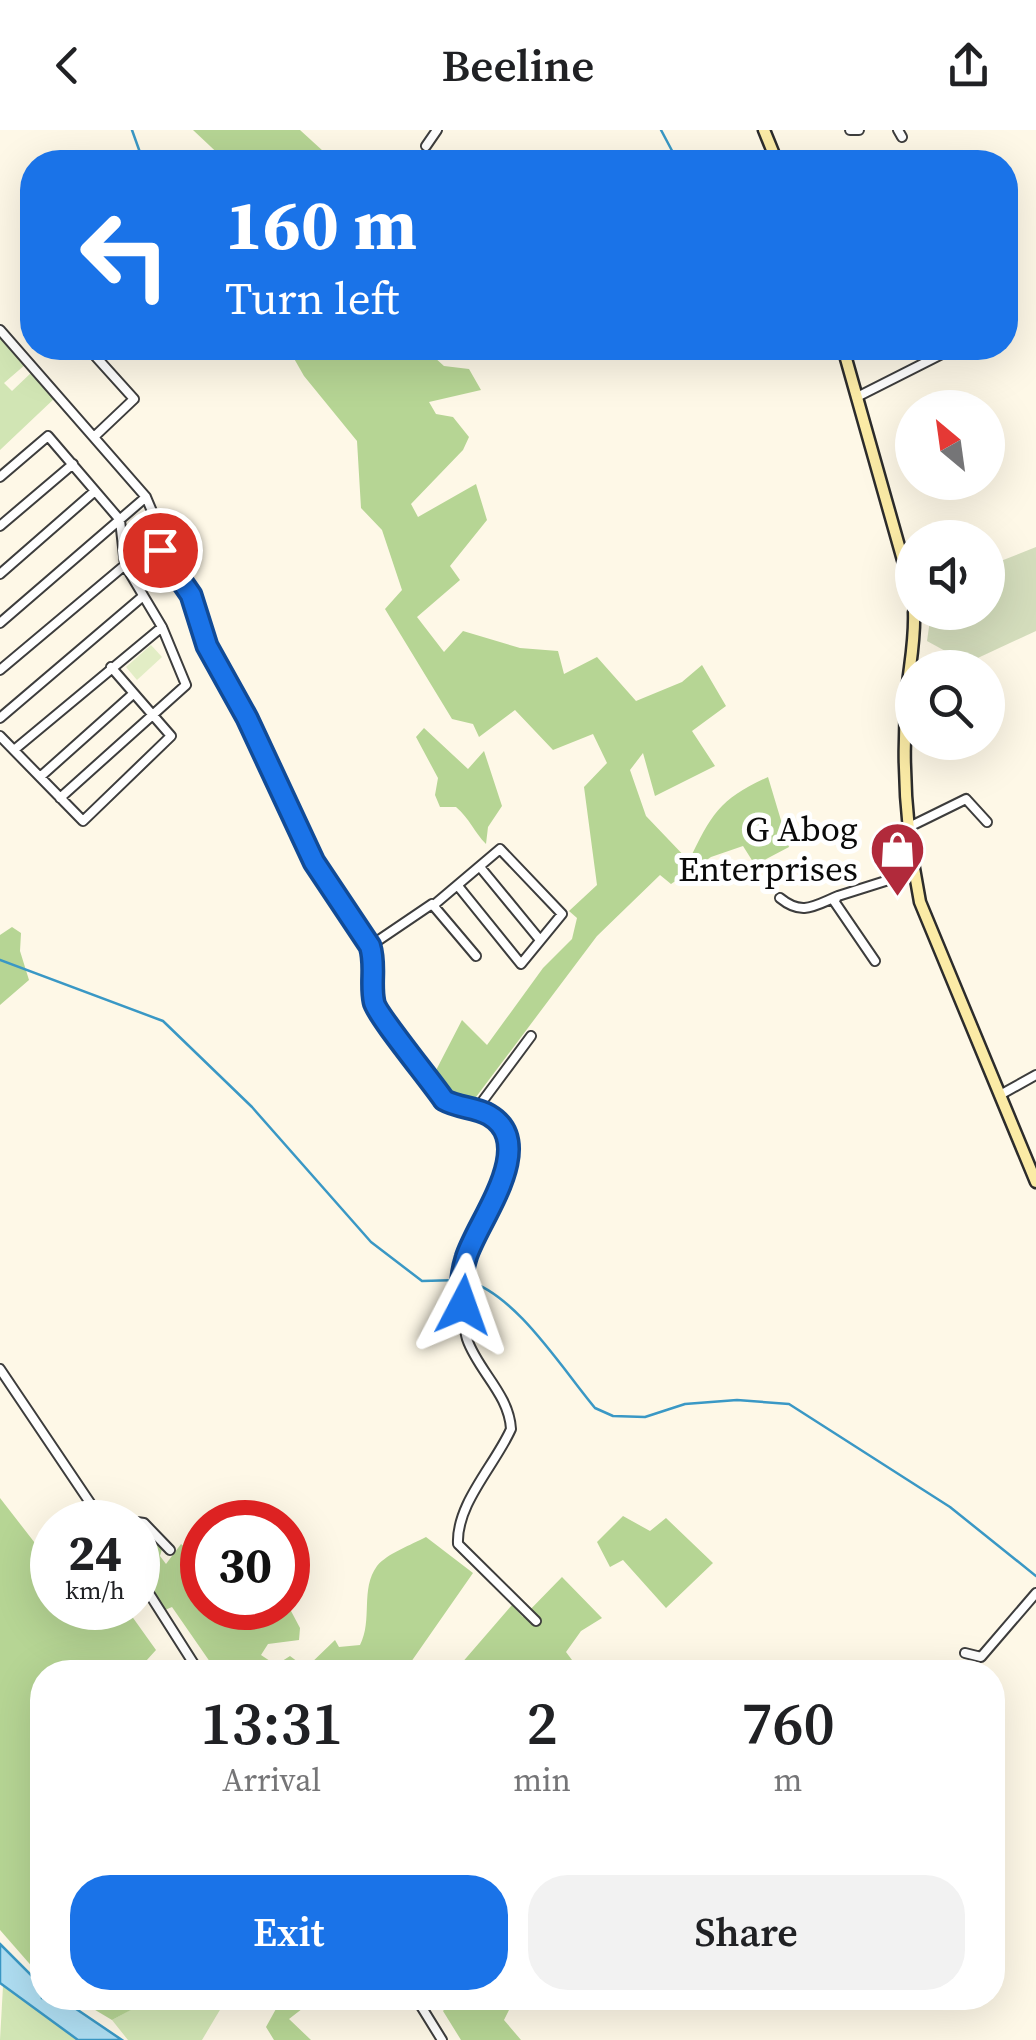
<!DOCTYPE html>
<style>
body{margin:0;font-family:"Source Serif 4",serif;background:#f2f2f2;color:#202124;height:100vh;display:flex;flex-direction:column;font-size:38px;white-space:nowrap}
*{box-sizing:border-box;margin:0}
p{font-size:32px;color:#757577}
.icon{flex:none;width:55px;height:55px;fill:none;stroke:currentColor;stroke-width:2;stroke-linecap:round;stroke-linejoin:round}
.map{position:relative;flex:1;overflow:hidden}
.sheet{position:absolute;left:30px;top:1530px;width:975px;height:350px;display:flex;flex-direction:column;background:#fff;border-radius:40px;box-shadow:0 10px 40px #0002}
.sheet>*{flex:none}
.banner{position:absolute;left:20px;top:20px;width:998px;height:210px;border-radius:40px;box-shadow:0 10px 40px #0002;background:#1a73e8;color:#fff;overflow:hidden}
.needle{width:65px;rotate:331deg}
.fabs{position:absolute;left:895px;top:260px;display:grid;gap:20px}
.fabs a{display:grid;place-items:center;width:110px;height:110px;border-radius:50%;background:#fff;box-shadow:0 10px 40px #0002;font-size:50px}
.speed{position:absolute;left:30px;top:1370px;display:flex;gap:20px;font-size:50px;font-weight:700;text-align:center}
.speed>*{display:grid;place-content:center;width:130px;height:130px;border-radius:50%;background:#fff;box-shadow:0 10px 40px #0002;line-height:1}
.speed small{font-size:25px;font-weight:400}
.speed .limit{border:15px solid #d22;background:#fff;color:#111}
.pin{position:absolute;display:grid;place-items:center;width:85px;height:85px;color:#fff;margin:-42px;border:5px solid #fff;border-radius:50%;box-shadow:0 2px 10px #0007}
.me{position:absolute;width:110px;margin:-55px;rotate:4deg;stroke-linejoin:round;filter:drop-shadow(0 0 8px #0008)}
.turn{display:flex;align-items:center;gap:35px;height:210px;padding:0 40px;font-size:45px}
.turn .icon{width:130px;height:130px;stroke-width:2.5}
.turn b{display:block;font-size:70px;line-height:85px}
.eta{display:flex;justify-content:space-evenly;align-items:center;height:170px;text-align:center}
.eta b{font-size:60px;font-weight:600;line-height:70px}
.primary-button{display:flex;gap:20px;margin-top:auto;padding:20px 40px}
.primary-button a{flex:1;height:115px;border-radius:40px;background:#1a73e8;color:#fff;font-size:40px;font-weight:600;line-height:115px;text-align:center}
.primary-button a+a{background:#f2f2f2;color:#202124}
header{display:flex;justify-content:space-between;align-items:center;height:130px;padding:0 40px;background:#fff;font-size:45px;font-weight:600}
.map>svg:first-child{display:block}
.green{fill:#d1e5b4}
.forest{fill:#b6d594}
.cemetery{fill:#d4ddbc}
.pitch{fill:#e2edc5}
.water{fill:#afdef2;stroke:#3a98c5;stroke-width:2.5}
.lines{fill:none;stroke-linecap:round;stroke-linejoin:round}
.stream{stroke:#3a98c5;stroke-width:2.5}
.street-casing{stroke:#3d3d3d;stroke-width:12}
.secondary-casing{stroke:#2c2c2c;stroke-width:15}
.street{stroke:#fff;stroke-width:8}
.secondary{stroke:#fbeba6;stroke-width:10}
.route-casing{stroke:#114b97;stroke-width:25}
.route{stroke:#1a73e8;stroke-width:18}
.labels{text-anchor:middle;dominant-baseline:central;stroke-width:10;stroke-linejoin:round;paint-order:stroke}
.poi-label{font-size:35px;fill:#0a0a0a;stroke:#fff;text-anchor:end}
</style>
<header><svg class="icon" aria-label="back" viewBox="0 0 24 24"><path d="M15 5l-7 7 7 7"/></svg>Beeline<svg class="icon" aria-label="share" viewBox="0 0 24 24"><path d="M12 15V3M7 8l5-5 5 5M5 13v7h14v-7"/></svg></header>
<div class="map">
<svg width="1036" height="1910" viewBox="0 0 1036 1910">
<rect width="100%" height="100%" fill="#fef8e7"/>
<path class="green" d="M 0,202 L 26,234 L 4,253 L 12,261 L 32,242 L 56,267 L 0,320 Z
M 3,1856 L 78,1910 L 0,1910 Z
M 140,1868 L 227,1868 L 202,1910 L 128,1910 L 112,1890 L 143,1873 Z"/>
<path class="forest" d="M 193,0 L 300,0 L 335,32 L 227,32 Z
M 288,218 L 424,218 L 444,236 L 469,239 L 481,260 L 429,272 L 436,284 L 453,287 L 469,307 L 463,320 L 411,374 L 418,387 L 476,354 L 487,390 L 450,436 L 460,450 L 417,487 L 444,522 L 463,501 L 520,518 L 558,521 L 564,544 L 597,527 L 636,571 L 682,552 L 702,535 L 726,576 L 692,601 L 715,636 L 655,666 L 643,623 L 630,640 L 646,686 L 689,731 C 711,684 721,668 768,647 L 789,717 L 755,735 L 743,716 L 711,727 L 671,754 L 660,745 L 597,806 L 476,967 L 454,968 L 432,948 L 462,890 L 487,915 L 543,838 L 572,809 L 577,788 L 569,781 L 597,755 L 584,657 L 607,633 L 593,604 L 553,620 L 515,580 L 479,607 L 473,594 L 452,589 L 385,479 L 402,460 L 382,400 L 361,378 L 357,311 L 304,246 Z
M 424,598 L 468,639 L 484,621 L 502,676 L 488,697 L 486,714 C 474,702 470,689 456,677 L 440,677 L 435,665 L 438,648 L 416,607 Z
M 12,797 L 21,803 L 20,821 L 29,850 L 0,875 L 0,805 Z
M 0,1368 L 52,1435 L 52,1478 L 126,1478 L 156,1520 L 136,1542 L 42,1542 L 42,1732 L 37,1737 L 42,1745 L 42,1848 L 0,1800 Z
M 623,1386 L 650,1401 L 666,1388 L 713,1433 L 666,1478 L 623,1430 L 610,1437 L 597,1412 Z
M 144,1401 L 162,1419 L 160,1426 L 166,1434 L 181,1414 L 202,1431 L 202,1478 L 291,1481 L 300,1498 L 299,1510 L 268,1514 L 261,1525 L 276,1535 L 290,1526 L 306,1538 L 335,1510 L 339,1517 L 360,1515 C 373,1490 360,1459 377,1436 C 388,1423 411,1415 426,1407 L 473,1443 L 404,1542 L 217,1542 L 172,1477 L 165,1480 L 138,1434 L 138,1408 Z
M 562,1447 L 602,1488 L 581,1501 L 566,1522 L 581,1542 L 454,1542 L 512,1475 L 523,1487 Z
M 75,1868 L 140,1868 L 144,1873 L 112,1890 Z
M 282,1868 L 316,1868 L 289,1889 L 311,1910 L 274,1910 L 266,1897 Z
M 454,1868 L 495,1868 L 509,1880 L 504,1890 L 521,1910 L 461,1910 L 443,1881 Z"/>
<path class="cemetery" d="M 1036,417 L 1036,501 L 967,533 L 927,511 L 931,483 L 988,482 L 988,436 Z"/>
<path class="pitch" d="M 151,515 L 162,527 L 137,550 L 126,537 Z"/>
<path class="water" d="M 0,1814 L 42,1856 L 42,1868 L 60,1868 L 122,1910 L 78,1910 L 0,1853 Z"/>
<g class="lines">
<path class="stream" d="M 132,0 L 142,28
M 661,0 L 678,32
M 0,830 L 163,891 L 252,977 L 371,1112 L 422,1151 L 459,1150
M 467,1151 C 515,1163 563,1240 595,1278 L 613,1286 L 645,1287 L 685,1274 L 737,1270 L 789,1274 L 950,1377 L 1036,1446"/>
<defs>
<path id="street" d="M 850,0 L 859,0
M 898,0 L 902,7
M 426,16 L 437,0
M 0,200 L 146,367 L 159,398 L 160,420 L 191,465 L 207,516 L 247,588 L 314,731 L 370,816 L 374,874 L 444,970 C 460,979 480,978 494,989 C 541,1029 455,1114 461,1163 C 462,1177 463,1195 467,1209 C 478,1241 509,1264 511,1299 C 495,1335 456,1374 458,1414 L 536,1491
M 88,218 L 134,269 L 95,306
M 859,266 L 954,218
M 0,347 L 48,306 L 120,390 L 125,435 L 162,497 L 186,555 L 60,668
M 0,396 L 73,334
M 0,444 L 95,361
M 0,493 L 146,367
M 0,540 L 125,435
M 0,588 L 142,467
M 0,606 L 83,691 L 171,606 L 111,537
M 14,620 L 162,497
M 40,647 L 133,564
M 907,698 L 966,669 L 987,692
M 480,737 L 540,810
M 780,768 C 802,786 814,776 838,766
M 435,774 L 500,719 L 562,784 L 521,834 L 458,756
M 370,816 L 432,774 L 476,826
M 875,831 L 834,771 L 838,766 L 914,742
M 1000,965 L 1036,945
M 476,980 L 531,906
M 0,1239 L 103,1392
M 137,1392 L 144,1393 L 170,1420
M 138,1446 L 199,1542
M 965,1523 L 981,1527 L 1036,1463
M 416,1868 L 442,1910"/>
<path id="secondary" d="M 764,0 L 777,32
M 843,218 L 912,462
M 914,482 C 915,507 911,528 908,553 C 901,625 906,702 920,772 L 1036,1052"/>
</defs>
<use href="#street" class="street-casing"/>
<use href="#secondary" class="secondary-casing"/>
<use href="#street" class="street"/>
<use href="#secondary" class="secondary"/>
</g>
<g class="lines">
<defs>
<path id="route" d="M 160,420 L 191,465 L 207,516 L 247,588 L 314,732 L 370,816 C 376,835 370,853 374,872 C 376,884 432,952 444,970 C 458,978 475,977 489,985 C 540,1015 476,1093 466,1128 C 461,1144 460,1159 463,1175"/>
</defs>
<use href="#route" class="route-casing"/>
<use href="#route" class="route"/>
</g>
<defs>
<symbol id="shop-pin" viewBox="-11 -11 22 30"><path d="M0 17L-7.5 6A9.5 9.5 0 1 1 7.5 6Z" fill="#b12a3b" stroke="#fff"/><path d="M-5-2.5h2.3a2.7 3.5 0 0 1 5.4 0H5L5.5 6h-11ZM-1.5-2.5h3a1.5 2.3 0 0 0-3 0Z" fill="#fff"/></symbol>
</defs>
<g fill-rule="evenodd">
<use href="#shop-pin" x="866" y="688" width="63" height="86"/>
</g>
<g class="labels">
<g class="poi-label">
<text x="858" y="699">G Abog<tspan x="858" dy="40">Enterprises</tspan></text>
</g>
</g>
</svg>
<div class="fabs">
<a><svg class="needle" viewBox="-14 -14 28 28"><path d="M0-13l5 13h-10z" fill="#e53935"/><path d="M0 13l5-13h-10z" fill="#757577"/></svg></a>
<a><svg class="icon" aria-label="sound" viewBox="0 0 24 24"><path d="M4 9h4l5-4v14l-5-4H4zM17 9q2 3 0 6"/></svg></a>
<a><svg class="icon" aria-label="search" viewBox="0 0 24 24"><circle cx="10" cy="10" r="6"/><path d="M15 15l6 6"/></svg></a>
</div>
<div class="speed"><div>24<small>km/h</small></div><div class="limit">30</div></div>
<div class="pin" style="left:160px;top:420px;background:#d93025"><svg class="icon" aria-label="arrive" viewBox="0 0 24 24"><path d="M6 21V4h12l-3 4 3 4H6"/></svg></div>
<svg class="me" style="left:463px;top:1175px" viewBox="-20 -20 40 40"><path d="M0-17L14 15 0 8-14 15z" fill="#1a73e8" stroke="#fff" stroke-width="4"/></svg>
<div class="banner">
<div class="turn"><svg class="icon" aria-label="left" viewBox="0 0 24 24"><path d="M17 20v-9H6M10 6l-5 5 5 5"/></svg><div><b>160 m</b>Turn left</div></div>
</div>
<section class="sheet">
<div class="eta">
<div><b>13:31</b><p>Arrival</p></div>
<div><b>2</b><p>min</p></div>
<div><b>760</b><p>m</p></div>
</div>
<div class="primary-button"><a>Exit</a><a>Share</a></div>
</section>
</div>
